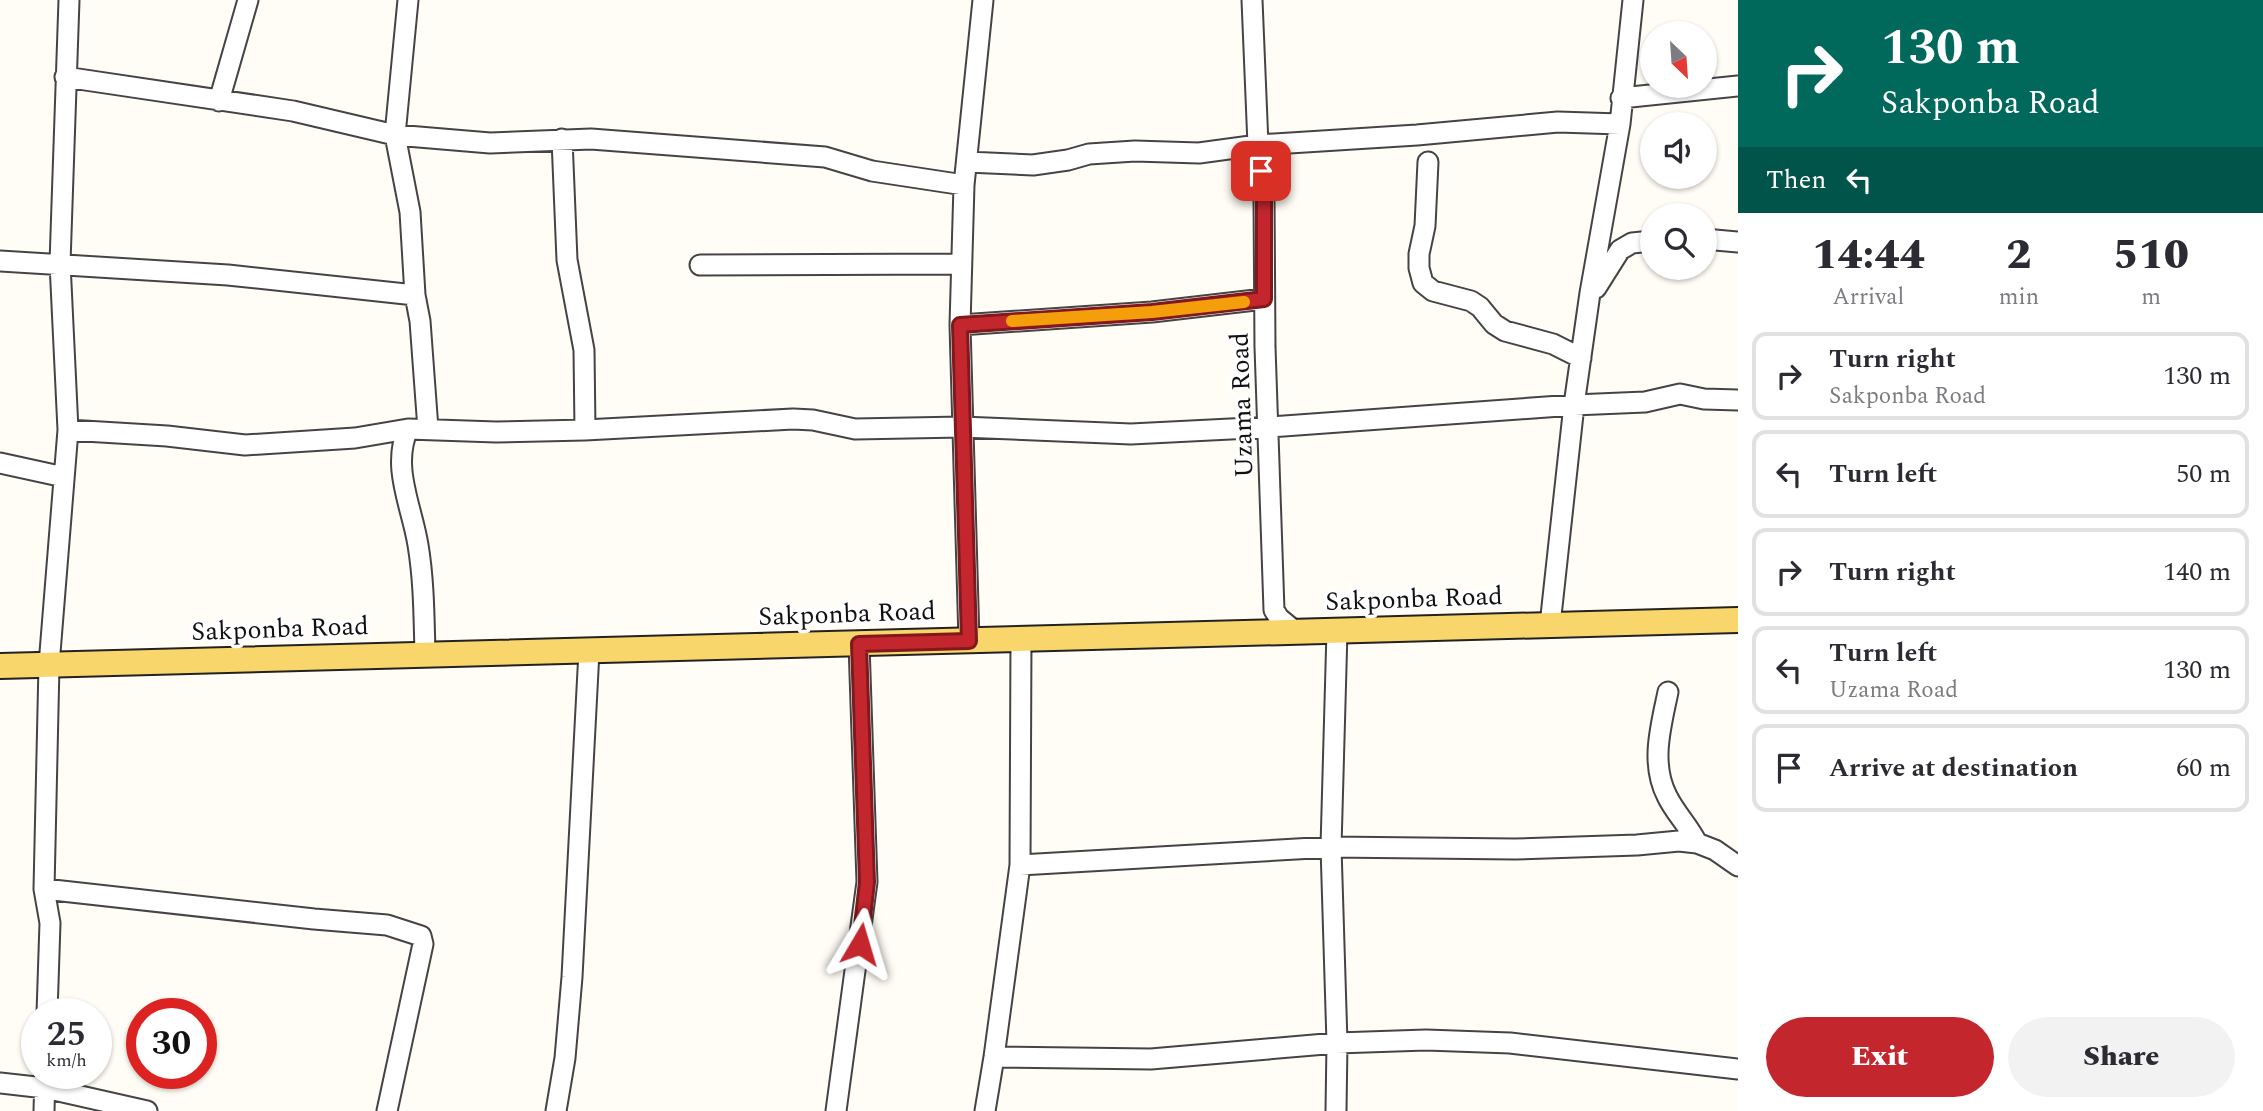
<!DOCTYPE html>
<style>
body{margin:0;font-family:Spectral,serif;background:#f2f2f3;color:#2b2b33;height:100vh;display:flex;flex-direction:column;font-size:26px;white-space:nowrap}
*{box-sizing:border-box;margin:0}
p{font-size:23px;color:#7c7c81}
.icon{flex:none;width:38px;height:38px;fill:none;stroke:currentColor;stroke-width:2;stroke-linecap:round;stroke-linejoin:round}
.map{position:relative;flex:1;overflow:hidden}
.details{display:flex;flex-direction:column;background:#fff;width:525px}
.details>*{flex:none}
.top-card{background:#00695c;color:#fff;overflow:hidden}
.needle{width:46px;rotate:155deg}
.tools{position:absolute;left:1640px;top:21px;display:grid;gap:14px}
.tools a{display:grid;place-items:center;width:77px;height:77px;border-radius:50%;background:#fff;box-shadow:0 2px 5px #0004;font-size:35px}
.speed{position:absolute;left:21px;top:998px;display:flex;gap:14px;font-size:35px;font-weight:700;text-align:center}
.speed>*{display:grid;place-content:center;width:91px;height:91px;border-radius:50%;background:#fff;box-shadow:0 2px 5px #0004;line-height:1}
.speed small{font-size:18px;font-weight:400}
.speed .limit{border:10px solid #d22;background:#fff;color:#111}
.pin{position:absolute;display:grid;place-items:center;width:60px;height:60px;color:#fff;margin:-30px;border-radius:14px;box-shadow:0 4px 10px #0006}
.me{position:absolute;width:77px;margin:-38px;rotate:7deg;stroke-linejoin:round;filter:drop-shadow(0 0 5px #0008)}
.turn{display:flex;align-items:center;gap:24px;height:147px;padding:0 28px;font-size:32px}
.turn .icon{width:91px;height:91px;stroke-width:2.5}
.turn b{display:block;font-size:49px;line-height:60px}
.then{display:flex;align-items:center;height:66px;padding:0 28px;background:#0003;gap:14px;font-size:26px}
.eta{display:flex;justify-content:space-evenly;align-items:center;height:119px;text-align:center}
.eta b{font-size:42px;font-weight:800;line-height:49px}
.primary-button{display:flex;gap:14px;margin-top:auto;padding:14px 28px}
.primary-button a{flex:1;height:80px;border-radius:42px;background:#c4262e;color:#fff;font-size:28px;font-weight:800;line-height:80px;text-align:center}
.primary-button a+a{background:#f2f2f3;color:#2b2b33}
ul{padding:0;list-style:none}
li{display:flex;align-items:center;gap:21px;height:88px;margin:0 14px 10px;padding:0 14px;border:4px solid #e1e1e2;border-radius:14px}
li div{flex:1}
li b{display:block;font-size:26px}
li em{font-style:normal}
main{display:flex;flex:1;min-height:0}
.map>svg:first-child{display:block}
.lines{fill:none;stroke-linecap:round;stroke-linejoin:round}
.minor-casing{stroke:#444;stroke-width:23}
.major-casing{stroke:#222;stroke-width:28}
.minor{stroke:#fff;stroke-width:19}
.major{stroke:#f9d66b;stroke-width:24}
.route-casing{stroke:#7f191e;stroke-width:18}
.route{stroke:#c4262e;stroke-width:12}
.slow{stroke:#f59e0b;stroke-width:12}
.labels{text-anchor:middle;dominant-baseline:central;stroke-width:7;stroke-linejoin:round;paint-order:stroke}
.street-label{font-size:26px;fill:#111;stroke:#fff}
</style>
<main>
<div class="map">
<svg width="1738" height="1111" viewBox="0 0 1738 1111">
<rect width="100%" height="100%" fill="#fffdf5"/>
<g class="lines">
<defs>
<path id="minor" d="M 408,0 L 395,135 L 410,212 L 415,295 L 420,321 L 428,429
M 1252,0 L 1258,145 L 1264,197 L 1265,347 L 1274,610 L 1279,618 L 1296,632
M 65,77 L 293,111 L 395,135 L 490,143 L 591,139 L 825,157 L 872,171 L 964,185
M 1621,98 L 1738,86
M 219,101 L 248,0
M 562,139 L 567,260 L 584,350 L 585,430
M 967,162 L 1033,165 L 1068,160 L 1089,154 L 1135,151 L 1199,153 L 1258,145 L 1417,135 L 1558,122 L 1620,124
M 1428,162 L 1425,226 L 1419,254 L 1419,268 L 1423,283 L 1433,291 L 1471,301 L 1480,307 L 1494,324 L 1505,331 L 1553,344 L 1581,358
M 1704,239 L 1738,242
M 0,261 L 228,275 L 415,295
M 700,265 L 961,264
M 1596,288 L 1620,250 L 1632,243 L 1652,241
M 960,325 L 1152,312 L 1264,299
M 408,429 C 391,467 412,507 418,545 C 424,581 424,618 425,654
M 68,430 L 167,436 L 245,445 L 355,438 L 408,429 L 496,432 L 585,430 L 793,419 L 813,420 L 855,429 L 962,427 L 1131,434 L 1270,427 L 1574,405 L 1645,402 L 1680,394 L 1704,399 L 1738,400
M 0,463 L 64,477
M 1550,625 L 1574,405 L 1590,293 L 1620,124 L 1633,0
M 969,641 L 960,325 L 964,185 L 983,0
M 1668,692 C 1661,726 1650,763 1667,796 C 1675,813 1689,826 1697,843
M 1020,865 L 1331,847 L 1515,849 L 1637,845 L 1679,841 L 1697,843 L 1715,850 L 1738,866
M 44,889 L 314,919 L 387,925 L 421,936 L 423,944 L 387,1111
M 47,1013 L 50,923 L 44,889 L 49,665 L 68,430 L 60,263 L 69,0
M 994,1057 L 1151,1059 L 1337,1043 L 1426,1040 L 1510,1043 L 1738,1069
M 0,1083 L 45,1088 L 147,1111
M 44,1111 L 45,1073
M 556,1111 L 565,1058 L 572,977 L 589,651
M 836,1111 L 867,882 L 859,644
M 985,1111 L 994,1057 L 1020,865 L 1021,639
M 1336,1111 L 1337,1043 L 1331,847 L 1337,631"/>
<path id="major" d="M 0,666 L 1738,620"/>
</defs>
<use href="#minor" class="minor-casing"/>
<use href="#major" class="major-casing"/>
<use href="#minor" class="minor"/>
<use href="#major" class="major"/>
</g>
<g class="lines">
<defs>
<path id="route" d="M 860,944 L 867,882 L 859,644 L 969,641 L 960,325 L 1152,312 L 1264,299 L 1264,197 L 1261,171"/>
</defs>
<use href="#route" class="route-casing"/>
<use href="#route" class="route"/>
<path class="slow" d="M 1012,321 L 1152,312 L 1244,302"/>
</g>
<g class="labels">
<g class="street-label">
<text transform="translate(1242 405) rotate(-92)">Uzama Road</text>
<text transform="translate(1414 599) rotate(-2)">Sakponba Road</text>
<text transform="translate(847 614) rotate(-2)">Sakponba Road</text>
<text transform="translate(280 629) rotate(-2)">Sakponba Road</text>
</g>
</g>
</svg>
<div class="tools">
<a><svg class="needle" viewBox="-14 -14 28 28"><path d="M0-13l5 13h-10z" fill="#e53935"/><path d="M0 13l5-13h-10z" fill="#7c7c81"/></svg></a>
<a><svg class="icon" aria-label="sound" viewBox="0 0 24 24"><path d="M4 9h4l5-4v14l-5-4H4zM17 9q2 3 0 6"/></svg></a>
<a><svg class="icon" aria-label="search" viewBox="0 0 24 24"><circle cx="10" cy="10" r="6"/><path d="M15 15l6 6"/></svg></a>
</div>
<div class="speed"><div>25<small>km/h</small></div><div class="limit">30</div></div>
<div class="pin" style="left:1261px;top:171px;background:#d93025"><svg class="icon" aria-label="arrive" viewBox="0 0 24 24"><path d="M6 21V4h12l-3 4 3 4H6"/></svg></div>
<svg class="me" style="left:860px;top:944px" viewBox="-20 -20 40 40"><path d="M0-17L14 15 0 8-14 15z" fill="#c4262e" stroke="#fff" stroke-width="4"/></svg>
</div>
<section class="details">
<div class="top-card">
<div class="turn"><svg class="icon" aria-label="right" viewBox="0 0 24 24"><path d="M7 20v-9h11M14 6l5 5-5 5"/></svg><div><b>130 m</b>Sakponba Road</div></div>
<div class="then">Then<svg class="icon" aria-label="left" viewBox="0 0 24 24"><path d="M17 20v-9H6M10 6l-5 5 5 5"/></svg></div>
</div>
<div class="eta">
<div><b>14:44</b><p>Arrival</p></div>
<div><b>2</b><p>min</p></div>
<div><b>510</b><p>m</p></div>
</div>
<ul>
<li><svg class="icon" aria-label="right" viewBox="0 0 24 24"><path d="M7 20v-9h11M14 6l5 5-5 5"/></svg><div><b>Turn right</b><p>Sakponba Road</p></div><em>130 m</em></li>
<li><svg class="icon" aria-label="left" viewBox="0 0 24 24"><path d="M17 20v-9H6M10 6l-5 5 5 5"/></svg><div><b>Turn left</b></div><em>50 m</em></li>
<li><svg class="icon" aria-label="right" viewBox="0 0 24 24"><path d="M7 20v-9h11M14 6l5 5-5 5"/></svg><div><b>Turn right</b></div><em>140 m</em></li>
<li><svg class="icon" aria-label="left" viewBox="0 0 24 24"><path d="M17 20v-9H6M10 6l-5 5 5 5"/></svg><div><b>Turn left</b><p>Uzama Road</p></div><em>130 m</em></li>
<li><svg class="icon" aria-label="arrive" viewBox="0 0 24 24"><path d="M6 21V4h12l-3 4 3 4H6"/></svg><div><b>Arrive at destination</b></div><em>60 m</em></li>
</ul>
<div class="primary-button"><a>Exit</a><a>Share</a></div>
</section>
</main>
